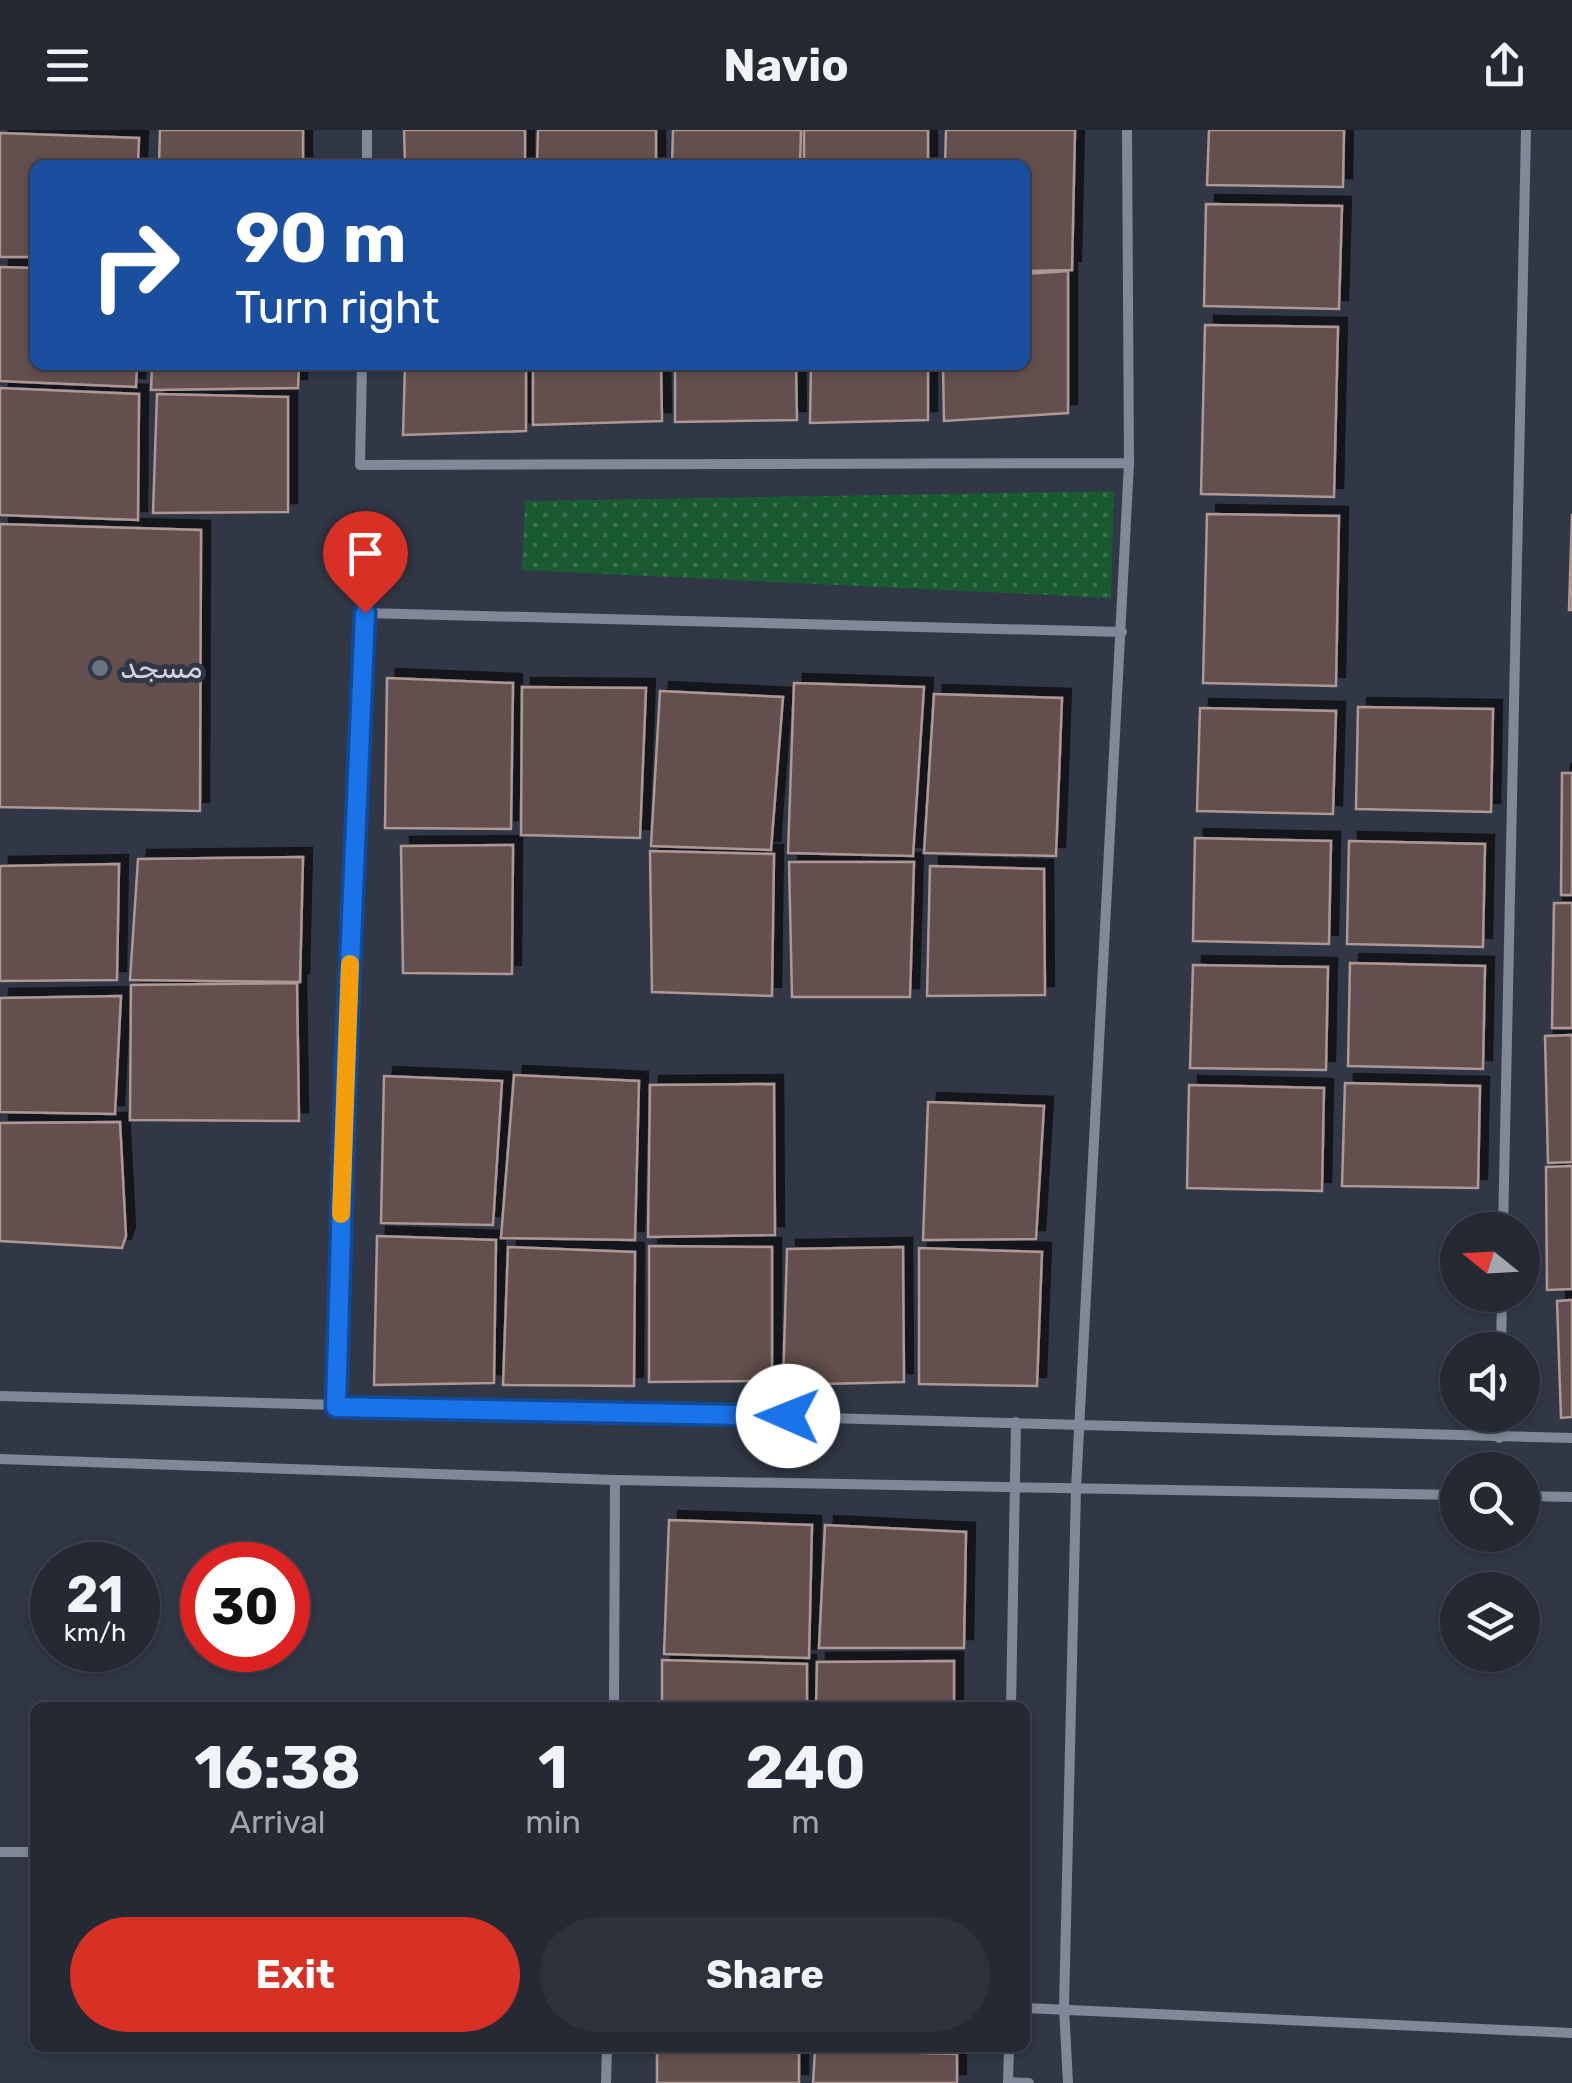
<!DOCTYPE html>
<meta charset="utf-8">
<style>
body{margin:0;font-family:Rubik,Cairo,sans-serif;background:#2d313c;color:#f1f3f6;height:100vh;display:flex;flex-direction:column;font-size:38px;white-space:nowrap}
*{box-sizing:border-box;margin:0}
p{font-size:32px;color:#a3a6ac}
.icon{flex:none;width:55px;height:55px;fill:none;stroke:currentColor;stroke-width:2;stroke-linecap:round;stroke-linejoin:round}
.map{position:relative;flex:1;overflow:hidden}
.panel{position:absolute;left:30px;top:1572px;width:1000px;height:350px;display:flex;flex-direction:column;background:#252934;border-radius:15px;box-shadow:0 2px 8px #0004,0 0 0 2px #42454f}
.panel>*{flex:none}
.top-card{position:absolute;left:30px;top:30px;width:1000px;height:210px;border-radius:15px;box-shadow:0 2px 8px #0004,0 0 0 2px #42454f;background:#1a4fa0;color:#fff;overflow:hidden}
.needle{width:65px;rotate:288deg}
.buttons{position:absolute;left:1440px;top:1082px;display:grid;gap:20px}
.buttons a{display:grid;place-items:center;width:100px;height:100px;border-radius:50%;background:#252934;box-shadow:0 2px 8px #0004,0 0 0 2px #42454f;font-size:50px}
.speed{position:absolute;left:30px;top:1412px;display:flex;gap:20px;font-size:50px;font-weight:700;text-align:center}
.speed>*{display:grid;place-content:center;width:130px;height:130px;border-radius:50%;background:#252934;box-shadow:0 2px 8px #0004,0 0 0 2px #42454f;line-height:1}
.speed small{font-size:25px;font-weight:400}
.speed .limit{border:15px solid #d22;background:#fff;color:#111}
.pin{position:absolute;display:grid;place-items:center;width:85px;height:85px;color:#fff;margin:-102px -42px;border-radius:50% 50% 50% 0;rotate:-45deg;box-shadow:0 0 10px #0007}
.pin .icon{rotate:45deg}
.me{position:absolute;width:110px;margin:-55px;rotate:271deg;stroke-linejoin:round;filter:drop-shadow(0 0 8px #0008)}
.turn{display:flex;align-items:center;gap:35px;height:210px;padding:0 40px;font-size:45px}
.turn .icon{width:130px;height:130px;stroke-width:2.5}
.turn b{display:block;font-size:70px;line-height:85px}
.eta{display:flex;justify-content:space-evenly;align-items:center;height:170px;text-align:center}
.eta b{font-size:60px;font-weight:700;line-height:70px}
.action{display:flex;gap:20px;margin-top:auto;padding:20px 40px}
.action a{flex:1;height:115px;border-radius:60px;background:#d93025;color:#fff;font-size:40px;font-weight:700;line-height:115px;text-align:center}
.action a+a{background:#2d313c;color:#f1f3f6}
header{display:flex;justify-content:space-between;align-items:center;height:130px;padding:0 40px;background:#252934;font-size:45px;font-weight:700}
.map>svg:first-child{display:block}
.grass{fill:url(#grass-dots)}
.building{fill:#63504d;stroke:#ad9895;stroke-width:2.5;filter:url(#shadow)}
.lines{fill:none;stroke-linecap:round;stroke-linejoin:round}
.minor{stroke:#818898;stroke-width:10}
.route-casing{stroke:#114b97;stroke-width:25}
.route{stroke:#1a73e8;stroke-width:18}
.slow{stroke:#f59e0b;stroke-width:18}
.worship-dot{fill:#6b7280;stroke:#313745;stroke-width:4}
.labels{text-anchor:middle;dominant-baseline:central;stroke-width:10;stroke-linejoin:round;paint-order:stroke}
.poi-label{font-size:30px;fill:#d1d4dd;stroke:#313745;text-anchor:start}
</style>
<header><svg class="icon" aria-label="menu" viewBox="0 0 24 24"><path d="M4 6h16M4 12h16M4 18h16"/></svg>Navio<svg class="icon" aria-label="share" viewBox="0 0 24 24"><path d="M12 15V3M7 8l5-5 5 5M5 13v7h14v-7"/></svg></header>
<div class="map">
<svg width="1572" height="1953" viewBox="0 0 1572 1953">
<defs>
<pattern id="grass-dots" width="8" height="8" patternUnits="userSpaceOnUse" patternTransform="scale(2.5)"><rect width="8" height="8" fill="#1a5a33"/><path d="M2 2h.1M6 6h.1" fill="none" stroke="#3a7150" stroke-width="1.8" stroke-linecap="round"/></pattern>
<filter id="shadow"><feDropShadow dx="9" dy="-9" stdDeviation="0" flood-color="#0009"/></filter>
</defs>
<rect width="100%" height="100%" fill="#313745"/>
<path class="grass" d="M 1114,361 L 1111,468 L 522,440 L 525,371 Z"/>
<path class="building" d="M 160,0 L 303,0 L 303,35 L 159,35 Z
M 404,0 L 525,0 L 525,35 L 405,35 Z
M 538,0 L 656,0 L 656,35 L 537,35 Z
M 673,0 L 801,0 L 800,35 L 672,35 Z
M 804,0 L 928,0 L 928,35 L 804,35 Z
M 946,0 L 1075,0 L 1072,140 L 1025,141 L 1025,35 L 945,35 Z
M 1209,0 L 1344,0 L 1343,57 L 1207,55 Z
M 0,3 L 139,8 L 138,35 L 35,35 L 35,127 L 0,127 Z
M 1206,74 L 1342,76 L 1339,179 L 1204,176 Z
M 0,137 L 35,138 L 35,235 L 137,235 L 136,257 L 0,251 Z
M 1068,141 L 1068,283 L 944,291 L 943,235 L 1025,235 L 1025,144 Z
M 1205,195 L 1338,197 L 1334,367 L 1201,364 Z
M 152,235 L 299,235 L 298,258 L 151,260 Z
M 405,235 L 526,235 L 526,301 L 403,305 Z
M 533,235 L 661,235 L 662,291 L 533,295 Z
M 675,235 L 796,235 L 797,290 L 675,292 Z
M 811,235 L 928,235 L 928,290 L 810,293 Z
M 0,258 L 139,264 L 138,390 L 0,385 Z
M 157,264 L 288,267 L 288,382 L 153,383 Z
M 1207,384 L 1339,386 L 1336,556 L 1203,553 Z
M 1572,384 L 1572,480 L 1569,480 Z
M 0,394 L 201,400 L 200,681 L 0,677 Z
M 387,548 L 513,553 L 511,699 L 385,698 Z
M 794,553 L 924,557 L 913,726 L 788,723 Z
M 522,557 L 646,558 L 640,708 L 521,705 Z
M 660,561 L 783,567 L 771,720 L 651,716 Z
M 934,564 L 1062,568 L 1056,726 L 924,723 Z
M 1358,577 L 1493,579 L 1491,682 L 1356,679 Z
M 1200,578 L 1336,581 L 1333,684 L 1197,681 Z
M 1562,643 L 1572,643 L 1572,765 L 1561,765 Z
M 1195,708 L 1331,711 L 1329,814 L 1193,811 Z
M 1349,711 L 1485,714 L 1483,817 L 1347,814 Z
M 513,715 L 512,844 L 403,843 L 401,716 Z
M 650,721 L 774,724 L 772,866 L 652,862 Z
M 303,727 L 300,852 L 130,850 L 138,729 Z
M 789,732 L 914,732 L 910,867 L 792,867 Z
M 119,734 L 117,850 L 0,851 L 0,736 Z
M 930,736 L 1044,739 L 1045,865 L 927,866 Z
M 1554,773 L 1572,773 L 1572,898 L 1552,898 Z
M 1350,833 L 1485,836 L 1483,939 L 1348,936 Z
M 1193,835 L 1328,837 L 1326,940 L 1190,938 Z
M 297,853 L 299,991 L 130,990 L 131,855 Z
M 121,866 L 115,984 L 0,982 L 0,868 Z
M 1572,905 L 1572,1032 L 1548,1033 L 1545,906 Z
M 514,945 L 639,951 L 635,1110 L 501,1108 Z
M 384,946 L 502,951 L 493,1095 L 381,1093 Z
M 1345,953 L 1480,956 L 1478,1058 L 1342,1056 Z
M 774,954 L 775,1105 L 648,1107 L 650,955 Z
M 1189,955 L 1324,958 L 1322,1061 L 1187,1058 Z
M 928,972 L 1044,976 L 1036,1109 L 923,1110 Z
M 120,992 L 126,1106 L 122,1118 L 0,1111 L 0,993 Z
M 1572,1036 L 1572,1159 L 1547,1160 L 1546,1037 Z
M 377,1106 L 496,1110 L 494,1253 L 374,1255 Z
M 649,1116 L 772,1117 L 772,1251 L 649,1252 Z
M 508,1117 L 635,1122 L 634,1256 L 503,1255 Z
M 903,1117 L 904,1252 L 783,1255 L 787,1119 Z
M 919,1118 L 1042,1122 L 1037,1256 L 919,1254 Z
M 1572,1170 L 1572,1287 L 1561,1288 L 1557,1171 Z
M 669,1390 L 812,1395 L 809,1528 L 664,1524 Z
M 825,1395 L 966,1402 L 964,1518 L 819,1518 Z
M 662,1530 L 807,1534 L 807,1578 L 662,1578 Z
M 954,1531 L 954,1578 L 816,1578 L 817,1532 Z
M 655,1918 L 803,1918 L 803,1921 Z
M 815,1920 L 957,1924 L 957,1953 L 813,1953 Z
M 657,1921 L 799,1923 L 799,1953 L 657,1953 Z"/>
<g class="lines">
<path class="minor" d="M 367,35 L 367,0
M 362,235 L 360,335 L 1129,333
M 1503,1100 L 1526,0
M 1501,1220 L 1502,1165
M 0,1266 L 1572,1308
M 336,1277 L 346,927 L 365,483 L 1122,502
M 1499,1308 L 1499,1285
M 0,1329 L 615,1350 L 1458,1365
M 1522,1366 L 1572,1367
M 614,1578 L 615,1350
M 1011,1578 L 1016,1292
M 0,1722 L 35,1722
M 1025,1878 L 1572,1903
M 1008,1952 L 1029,1953
M 606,1953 L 607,1918
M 1008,1953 L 1009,1918
M 1068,1953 L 1064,1878 L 1076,1359 L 1129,333 L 1127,0"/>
</g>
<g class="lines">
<defs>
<path id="route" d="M 365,483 L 346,928 L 336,1277 L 788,1286"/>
</defs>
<use href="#route" class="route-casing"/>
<use href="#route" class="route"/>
<path class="slow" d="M 341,1084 L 350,834"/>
</g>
<circle class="worship-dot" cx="100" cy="538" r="10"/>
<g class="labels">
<g class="poi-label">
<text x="120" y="538">مسجد</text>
</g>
</g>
</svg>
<div class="buttons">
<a><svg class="needle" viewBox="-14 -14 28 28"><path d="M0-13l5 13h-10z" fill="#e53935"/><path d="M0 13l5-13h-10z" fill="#a3a6ac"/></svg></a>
<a><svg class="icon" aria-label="sound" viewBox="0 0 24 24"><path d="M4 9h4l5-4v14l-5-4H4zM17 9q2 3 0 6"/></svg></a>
<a><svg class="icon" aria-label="search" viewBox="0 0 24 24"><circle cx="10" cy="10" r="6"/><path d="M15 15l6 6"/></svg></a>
<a><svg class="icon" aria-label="layers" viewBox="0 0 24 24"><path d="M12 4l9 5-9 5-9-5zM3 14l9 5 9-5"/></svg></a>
</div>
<div class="speed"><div>21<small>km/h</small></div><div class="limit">30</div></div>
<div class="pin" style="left:365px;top:483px;background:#d93025"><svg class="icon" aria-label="arrive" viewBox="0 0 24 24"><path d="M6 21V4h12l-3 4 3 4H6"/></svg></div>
<svg class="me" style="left:788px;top:1286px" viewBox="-20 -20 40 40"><circle r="19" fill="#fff"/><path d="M0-13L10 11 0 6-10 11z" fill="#1a73e8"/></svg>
<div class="top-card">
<div class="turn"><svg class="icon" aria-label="right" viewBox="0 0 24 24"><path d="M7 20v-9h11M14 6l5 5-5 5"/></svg><div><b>90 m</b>Turn right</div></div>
</div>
<section class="panel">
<div class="eta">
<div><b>16:38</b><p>Arrival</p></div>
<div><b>1</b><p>min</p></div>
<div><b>240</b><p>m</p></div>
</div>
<div class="action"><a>Exit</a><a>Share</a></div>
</section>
</div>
